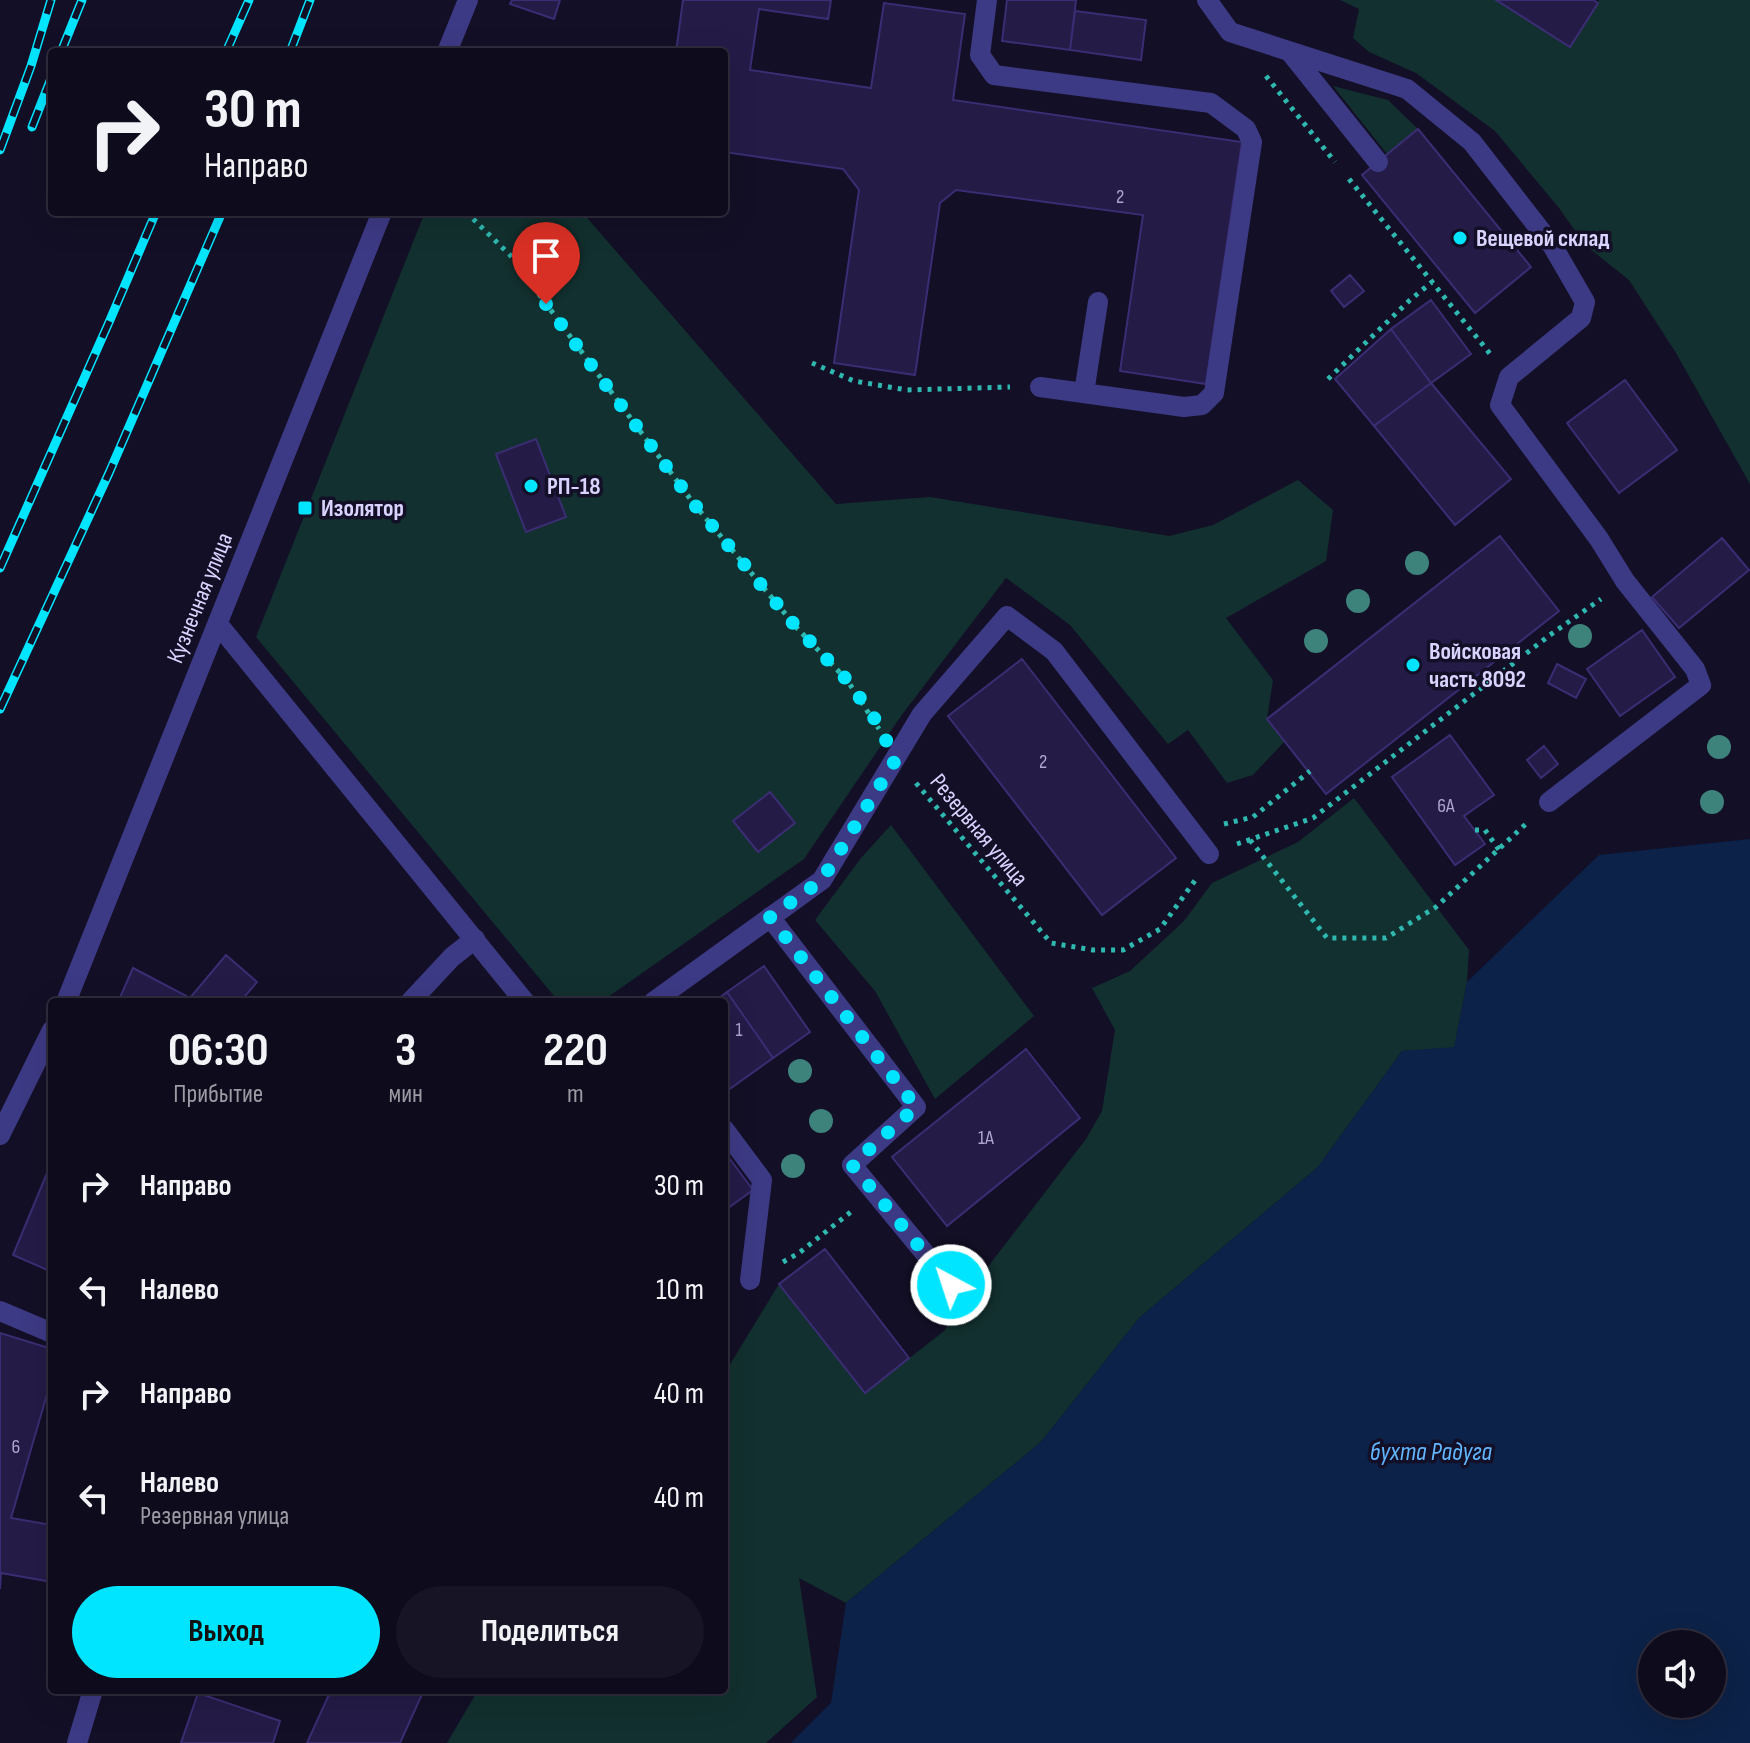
<!DOCTYPE html>
<html lang="ru">
<meta charset="utf-8">
<style>
body{margin:0;font-family:"Sofia Sans Condensed",sans-serif;background:#171425;color:#f1f3f6;height:100vh;display:flex;flex-direction:column;font-size:30px;white-space:nowrap}
*{box-sizing:border-box;margin:0}
p{font-size:26px;color:#9b9ba3}
.icon{flex:none;width:44px;height:44px;fill:none;stroke:currentColor;stroke-width:2;stroke-linecap:round;stroke-linejoin:round}
.map{position:relative;flex:1;overflow:hidden}
.drawer{position:absolute;left:48px;top:998px;width:680px;height:696px;display:flex;flex-direction:column;background:#0e0b1c;border-radius:8px;box-shadow:0 8px 32px #0002,0 0 0 2px #2e2b3b}
.drawer>*{flex:none}
.hud{position:absolute;left:48px;top:48px;width:680px;height:168px;border-radius:8px;box-shadow:0 8px 32px #0002,0 0 0 2px #2e2b3b;background:#0e0b1c;color:#f1f3f6;overflow:hidden}
.buttons{position:absolute;left:1638px;top:1630px;display:grid;gap:16px}
.buttons a{display:grid;place-items:center;width:88px;height:88px;border-radius:50%;background:#0e0b1c;box-shadow:0 8px 32px #0002,0 0 0 2px #2e2b3b;font-size:40px}
.pin{position:absolute;display:grid;place-items:center;width:68px;height:68px;color:#fff;margin:-82px -34px;border-radius:50% 50% 50% 0;rotate:-45deg;box-shadow:0 0 8px #0007}
.pin .icon{rotate:45deg}
.me{position:absolute;width:88px;margin:-44px;rotate:320deg;stroke-linejoin:round;filter:drop-shadow(0 0 6px #0008)}
.turn{display:flex;align-items:center;gap:28px;height:168px;padding:0 24px;font-size:36px}
.turn .icon{width:104px;height:104px;stroke-width:2.5}
.turn b{display:block;font-size:56px;line-height:68px}
.eta{display:flex;justify-content:space-evenly;align-items:center;height:136px;text-align:center}
.eta b{font-size:48px;font-weight:700;line-height:56px}
.action{display:flex;gap:16px;margin-top:auto;padding:16px 24px}
.action a{flex:1;height:92px;border-radius:48px;background:#00e5ff;color:#111;font-size:32px;font-weight:700;line-height:92px;text-align:center}
.action a+a{background:#171425;color:#f1f3f6}
ul{padding:0;list-style:none}
li{display:flex;align-items:center;gap:24px;height:104px;padding:0 24px}
li div{flex:1}
li b{display:block;font-size:30px}
li em{font-style:normal}
.map>svg:first-child{display:block}
.green{fill:#12302f}
.water{fill:#0c2248;fill-rule:evenodd}
.building{fill:#241b47;stroke:#3b2d73;stroke-width:2}
.lines{fill:none;stroke-linecap:round;stroke-linejoin:round}
.path{stroke:#2fb8b0;stroke-width:5;stroke-dasharray:4 6;stroke-linecap:butt}
.service{stroke:#3d3a85;stroke-width:20}
.minor{stroke:#3d3a85;stroke-width:20}
.rail-casing{stroke:#00e5ff;stroke-width:9}
.rail{stroke:#130f26;stroke-width:6;stroke-dasharray:18;stroke-linecap:butt}
.tree{fill:#3d827b}
.route{stroke:#00e5ff;stroke-width:14;stroke-dasharray:0 25.2}
.poi-dot{fill:#00e5ff;stroke:#130f26;stroke-width:3}
.labels{text-anchor:middle;dominant-baseline:central;stroke-width:7;stroke-linejoin:round;paint-order:stroke}
.number-label{font-size:20px;fill:#aca6d1}
.poi-label{font-size:24px;font-weight:bold;fill:#d9d4ff;stroke:#130f26;text-anchor:start}
.street-label{font-size:24px;fill:#d9d4ff;stroke:#130f26}
.water-label{font-size:26px;font-style:italic;fill:#62b6ff;stroke:#130f26}
</style>
<div class="map">
<svg width="1750" height="1743" viewBox="0 0 1750 1743">
<rect width="100%" height="100%" fill="#130f26"/>
<path class="green" d="M 1340,0 L 1496,0 L 1598,3 L 1599,0 L 1750,0 L 1750,484 L 1676,353 L 1629,280 L 1585,245 L 1559,208 L 1495,131 L 1416,73 L 1369,52 L 1353,38 L 1359,9 Z
M 1333,86 L 1388,100 L 1418,129 L 1387,154 Z
M 425,212 L 582,212 L 836,504 L 930,497 L 1169,536 L 1213,525 L 1298,480 L 1333,510 L 1326,561 L 1226,618 L 1273,680 L 1267,719 L 1285,741 L 1253,775 L 1227,783 L 1188,730 L 1168,744 L 1070,625 L 1006,578 L 901,716 L 804,859 L 601,1002 L 559,1002 L 256,637 Z
M 1354,798 L 1469,950 L 1467,982 L 1454,1048 L 1402,1051 L 1318,1167 L 1139,1318 L 1041,1442 L 846,1603 L 799,1578 L 817,1697 L 766,1743 L 447,1743 L 478,1690 L 724,1690 L 724,1415 L 728,1410 L 729,1366 L 779,1284 L 865,1393 L 944,1331 L 990,1264 L 1086,1139 L 1102,1111 L 1115,1030 L 1092,988 L 1130,971 L 1184,921 L 1212,883 L 1298,842 Z
M 891,825 L 1034,1016 L 935,1099 L 875,991 L 815,920 L 861,858 Z"/>
<path class="water" d="M 1750,839 L 1750,1743 L 791,1743 L 831,1703 L 846,1603 L 1041,1442 L 1139,1318 L 1318,1167 L 1402,1051 L 1454,1047 L 1467,982 L 1599,855 ZM 1652,1644 L 1712,1644 L 1712,1704 L 1652,1704 Z"/>
<path class="building" d="M 512,0 L 560,0 L 554,19 L 510,4 Z
M 683,0 L 831,0 L 828,19 L 759,9 L 750,70 L 871,88 L 884,3 L 965,14 L 953,100 L 1242,142 L 1206,384 L 1120,371 L 1143,215 L 956,190 L 940,203 L 915,375 L 834,363 L 859,190 L 843,169 L 724,152 L 724,52 L 676,52 Z
M 1007,0 L 1076,0 L 1070,50 L 1002,41 Z
M 1496,0 L 1593,0 L 1598,3 L 1570,47 Z
M 1075,11 L 1146,20 L 1141,60 L 1070,50 Z
M 1418,129 L 1531,267 L 1475,313 L 1362,175 Z
M 1350,275 L 1364,291 L 1344,307 L 1331,291 Z
M 1431,300 L 1471,354 L 1431,383 L 1391,329 Z
M 1391,329 L 1431,383 L 1374,426 L 1335,379 Z
M 1625,380 L 1677,450 L 1619,493 L 1567,423 Z
M 1431,383 L 1511,479 L 1455,525 L 1374,426 Z
M 536,439 L 566,517 L 526,532 L 496,454 Z
M 1500,536 L 1559,611 L 1326,794 L 1267,719 Z
M 1722,538 L 1749,570 L 1679,628 L 1652,597 Z
M 1642,630 L 1675,677 L 1620,716 L 1587,669 Z
M 1022,659 L 1176,858 L 1102,915 L 948,716 Z
M 1557,664 L 1586,679 L 1576,698 L 1548,683 Z
M 1450,735 L 1494,795 L 1464,816 L 1485,844 L 1455,865 L 1392,777 Z
M 1544,746 L 1558,764 L 1541,778 L 1527,760 Z
M 770,792 L 795,823 L 758,852 L 733,821 Z
M 226,955 L 257,982 L 240,1002 L 118,1002 L 133,968 L 190,998 Z
M 764,966 L 810,1032 L 773,1058 L 727,992 Z
M 727,992 L 773,1058 L 724,1093 L 724,1002 L 714,1002 Z
M 1026,1049 L 1080,1118 L 947,1226 L 892,1157 Z
M 724,1151 L 753,1190 L 724,1211 Z
M 52,1161 L 52,1272 L 13,1255 Z
M 825,1249 L 909,1358 L 865,1393 L 779,1284 Z
M 0,1333 L 52,1349 L 52,1377 L 11,1518 L 52,1525 L 52,1582 L 1,1573 L 0,1589 Z
M 331,1690 L 424,1690 L 400,1743 L 307,1743 Z
M 198,1693 L 280,1721 L 273,1743 L 181,1743 Z"/>
<g class="lines">
<path class="path" d="M 1266,76 L 1335,162
M 1349,179 L 1491,355
M 466,212 L 510,255 L 694,504 L 797,628 L 847,680 L 879,729
M 812,363 L 854,381 L 907,390 L 1010,387
M 1328,379 L 1410,300 L 1432,282
M 916,783 L 1051,943 L 1093,950 L 1123,950 L 1160,929 L 1196,879
M 1224,824 L 1253,817 L 1310,771
M 1475,830 L 1485,830 L 1499,850
M 1250,840 L 1327,938 L 1386,938 L 1436,907 L 1528,822
M 1237,844 L 1313,818 L 1550,635 L 1601,599
M 783,1262 L 799,1253 L 852,1211"/>
<path class="service" d="M 987,0 L 980,55 L 994,75 L 1211,103 L 1246,129 L 1252,142 L 1214,393 L 1202,405 L 1184,407 L 1040,387
M 1207,0 L 1230,32 L 1407,89 L 1472,142 L 1552,245 L 1585,302 L 1581,318 L 1509,377 L 1500,405 L 1599,539 L 1625,581 L 1695,669 L 1701,685 L 1549,802
M 1290,52 L 1378,162
M 1084,393 L 1098,302
M 218,624 L 525,1002
M 770,917 L 916,1107 L 852,1165 L 951,1285
M 410,1002 L 452,957 L 475,939
M 653,1002 L 822,880 L 922,714 L 1007,616 L 1054,651 L 1209,854
M 724,1129 L 762,1180 L 750,1280
M 0,1311 L 52,1333
M 77,1743 L 93,1690"/>
<path class="minor" d="M 447,52 L 468,0
M 66,1002 L 382,212
M 0,1135 L 52,1030"/>
<defs>
<path id="rail" d="M 61,52 L 82,0
M 226,52 L 249,0
M 290,52 L 310,0
M 32,127 L 52,76
M 0,150 L 31,66 L 51,0
M 0,568 L 110,320 L 156,212
M 0,709 L 109,473 L 222,212"/>
</defs>
<use href="#rail" class="rail-casing"/>
<use href="#rail" class="rail"/>
</g>
<g class="tree">
<circle cx="1417" cy="563" r="12"/>
<circle cx="1358" cy="601" r="12"/>
<circle cx="1580" cy="636" r="12"/>
<circle cx="1316" cy="641" r="12"/>
<circle cx="1719" cy="747" r="12"/>
<circle cx="1712" cy="802" r="12"/>
<circle cx="800" cy="1071" r="12"/>
<circle cx="821" cy="1121" r="12"/>
<circle cx="793" cy="1166" r="12"/>
</g>
<g class="lines">
<path class="route" d="M 546,304 L 694,504 L 797,628 L 847,680 L 873,716 L 896,759 L 822,880 L 770,917 L 916,1107 L 852,1165 L 951,1285"/>
</g>
<g class="poi-dot">
<circle cx="1460" cy="238" r="8"/>
<circle cx="531" cy="486" r="8"/>
<rect x="297" y="500" width="16" height="16" rx="4"/>
<circle cx="1413" cy="665" r="8"/>
</g>
<g class="labels">
<g class="number-label">
<text x="1120" y="197">2</text>
<text x="1043" y="762">2</text>
<text x="1446" y="806">6А</text>
<text x="739" y="1030">1</text>
<text x="986" y="1138">1А</text>
<text x="16" y="1447">6</text>
</g>
<g class="poi-label">
<text x="1476" y="238">Вещевой склад</text>
<text x="547" y="486">РП-18</text>
<text x="321" y="508">Изолятор</text>
<text x="1429" y="651">Войсковая<tspan x="1429" dy="28">часть 8092</tspan></text>
</g>
<g class="street-label">
<text transform="translate(200 598) rotate(-68)">Кузнечная улица</text>
<text transform="translate(979 830) rotate(50)">Резервная улица</text>
</g>
<g class="water-label">
<text x="1431" y="1452">бухта Радуга</text>
</g>
</g>
</svg>
<div class="buttons">
<a><svg class="icon" aria-label="sound" viewBox="0 0 24 24"><path d="M4 9h4l5-4v14l-5-4H4zM17 9q2 3 0 6"/></svg></a>
</div>
<div class="pin" style="left:546px;top:304px;background:#d93025"><svg class="icon" aria-label="arrive" viewBox="0 0 24 24"><path d="M6 21V4h12l-3 4 3 4H6"/></svg></div>
<svg class="me" style="left:951px;top:1285px" viewBox="-20 -20 40 40"><circle r="17" fill="#00e5ff" stroke="#fff" stroke-width="3"/><path d="M0-11L8 9 0 5-8 9z" fill="#fff"/></svg>
<div class="hud">
<div class="turn"><svg class="icon" aria-label="right" viewBox="0 0 24 24"><path d="M7 20v-9h11M14 6l5 5-5 5"/></svg><div><b>30 m</b>Направо</div></div>
</div>
<section class="drawer">
<div class="eta">
<div><b>06:30</b><p>Прибытие</p></div>
<div><b>3</b><p>мин</p></div>
<div><b>220</b><p>m</p></div>
</div>
<ul>
<li><svg class="icon" aria-label="right" viewBox="0 0 24 24"><path d="M7 20v-9h11M14 6l5 5-5 5"/></svg><div><b>Направо</b></div><em>30 m</em></li>
<li><svg class="icon" aria-label="left" viewBox="0 0 24 24"><path d="M17 20v-9H6M10 6l-5 5 5 5"/></svg><div><b>Налево</b></div><em>10 m</em></li>
<li><svg class="icon" aria-label="right" viewBox="0 0 24 24"><path d="M7 20v-9h11M14 6l5 5-5 5"/></svg><div><b>Направо</b></div><em>40 m</em></li>
<li><svg class="icon" aria-label="left" viewBox="0 0 24 24"><path d="M17 20v-9H6M10 6l-5 5 5 5"/></svg><div><b>Налево</b><p>Резервная улица</p></div><em>40 m</em></li>
</ul>
<div class="action"><a>Выход</a><a>Поделиться</a></div>
</section>
</div>
